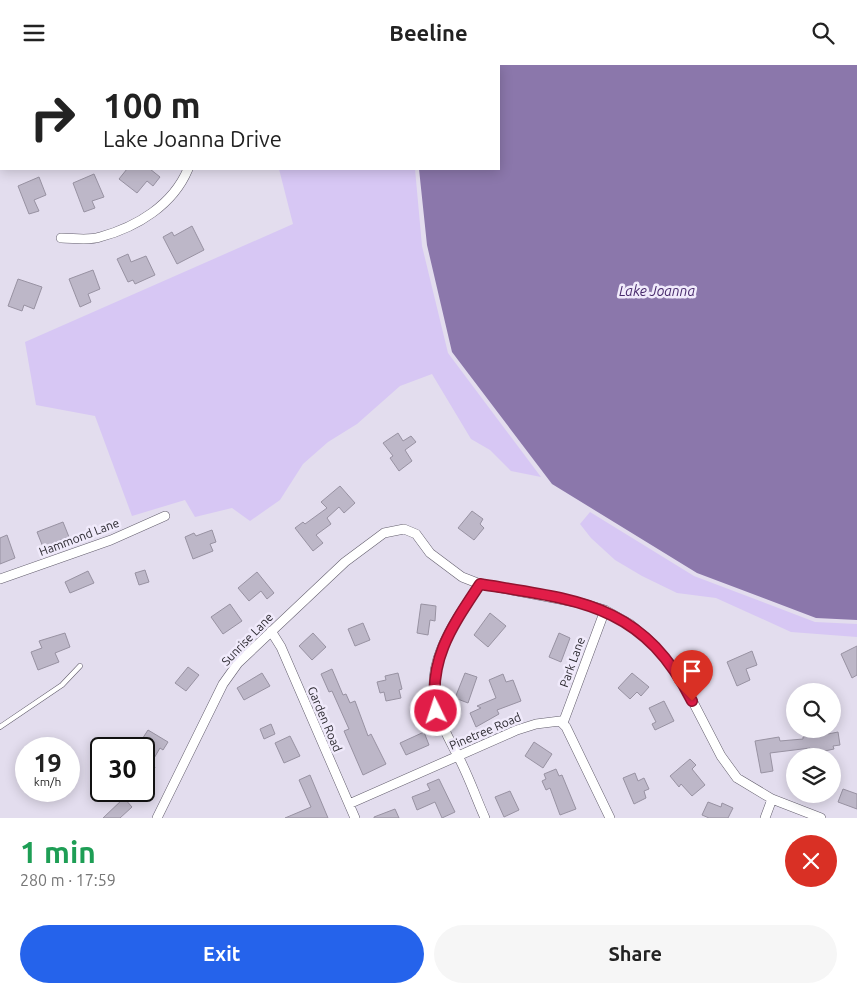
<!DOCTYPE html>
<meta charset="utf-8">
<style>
body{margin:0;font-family:Ubuntu,sans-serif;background:#f6f6f6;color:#222;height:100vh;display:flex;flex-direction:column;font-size:19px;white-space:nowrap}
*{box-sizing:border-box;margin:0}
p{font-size:16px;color:#767676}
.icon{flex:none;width:28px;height:28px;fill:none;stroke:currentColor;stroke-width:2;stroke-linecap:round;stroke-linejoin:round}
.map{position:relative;height:753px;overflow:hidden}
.details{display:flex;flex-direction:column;background:#fff;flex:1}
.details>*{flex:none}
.banner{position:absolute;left:0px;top:0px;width:500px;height:105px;box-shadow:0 2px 12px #0003;background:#fff;color:#222;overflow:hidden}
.buttons{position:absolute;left:786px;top:618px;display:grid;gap:10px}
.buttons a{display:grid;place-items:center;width:55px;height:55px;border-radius:50%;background:#fff;box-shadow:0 2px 12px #0003;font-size:25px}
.speed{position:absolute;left:15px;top:672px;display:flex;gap:10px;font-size:25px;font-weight:700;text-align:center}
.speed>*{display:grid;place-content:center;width:65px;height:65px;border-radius:50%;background:#fff;box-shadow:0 2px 12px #0003;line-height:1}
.speed small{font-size:12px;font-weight:400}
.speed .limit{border:2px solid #111;border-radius:8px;background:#fff;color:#111}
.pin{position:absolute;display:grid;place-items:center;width:42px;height:42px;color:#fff;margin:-51px -21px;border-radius:50% 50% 50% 0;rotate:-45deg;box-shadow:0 0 5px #0007}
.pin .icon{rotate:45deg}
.me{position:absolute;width:55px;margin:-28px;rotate:356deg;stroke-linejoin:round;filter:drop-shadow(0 0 4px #0008)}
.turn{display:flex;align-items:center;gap:18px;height:105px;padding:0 20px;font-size:22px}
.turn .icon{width:65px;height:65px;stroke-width:2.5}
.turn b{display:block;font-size:35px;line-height:42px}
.round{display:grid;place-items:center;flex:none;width:52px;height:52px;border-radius:26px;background:#f6f6f6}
.summary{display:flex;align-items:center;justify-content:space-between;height:85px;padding:0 20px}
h1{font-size:30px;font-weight:600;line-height:38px;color:#1e9e55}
.action{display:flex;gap:10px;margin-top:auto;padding:10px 20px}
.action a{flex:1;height:58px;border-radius:30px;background:#2563eb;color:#fff;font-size:20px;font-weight:600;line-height:58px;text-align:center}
.action a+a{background:#f6f6f6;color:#222}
header{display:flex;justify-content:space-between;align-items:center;height:65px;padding:0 20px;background:#fff;font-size:22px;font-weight:600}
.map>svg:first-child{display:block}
.green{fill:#d7c7f4}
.water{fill:#8b77ab}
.building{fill:#bdb7c8;stroke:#9892a2}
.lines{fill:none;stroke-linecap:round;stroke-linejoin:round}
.lane-casing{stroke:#635e6d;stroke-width:5.5}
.street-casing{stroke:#635e6d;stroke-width:10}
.lane{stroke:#fff;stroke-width:4.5}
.street{stroke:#fff;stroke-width:9}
.route-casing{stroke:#92132f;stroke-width:12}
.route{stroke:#e11d48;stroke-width:9}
.labels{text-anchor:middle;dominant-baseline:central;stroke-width:5;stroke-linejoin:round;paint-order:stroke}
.street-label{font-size:12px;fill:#2a282e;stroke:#f0eafb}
.water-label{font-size:14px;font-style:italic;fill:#482a6c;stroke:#f0eafb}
</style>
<header><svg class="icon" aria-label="menu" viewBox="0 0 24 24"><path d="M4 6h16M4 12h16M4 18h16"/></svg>Beeline<svg class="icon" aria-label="search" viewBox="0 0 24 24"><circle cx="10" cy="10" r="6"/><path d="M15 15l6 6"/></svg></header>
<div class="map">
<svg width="857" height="753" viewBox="0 0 857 753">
<rect width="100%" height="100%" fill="#e3ddee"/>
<path class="green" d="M 279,104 L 415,104 L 422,181 L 448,288 L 541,412 L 511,406 L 490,385 L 471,374 L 432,309 L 400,321 L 357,359 L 328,377 L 303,399 L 280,435 L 250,456 L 232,443 L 195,452 L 185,435 L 132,451 L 95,351 L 36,340 L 25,277 L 293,159 Z
M 590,447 L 694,511 L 815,557 L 857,559 L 857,572 L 791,567 L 716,533 L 677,528 L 642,511 L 615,495 L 591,473 L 580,459 Z"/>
<path class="water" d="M 393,0 L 857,0 L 857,555 L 816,553 L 697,508 L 552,419 L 452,287 L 427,180 L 419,104 L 499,104 L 499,1 Z"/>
<path class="building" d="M 127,104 L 150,104 L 160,112 L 153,121 L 147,116 L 137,128 L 119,114 Z
M 94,109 L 104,132 L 92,136 L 95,143 L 84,147 L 73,118 Z
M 39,112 L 46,130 L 34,135 L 39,146 L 29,149 L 18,121 Z
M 192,161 L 204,185 L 177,199 L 163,172 L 172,167 L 174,171 Z
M 128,189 L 131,197 L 146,191 L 155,210 L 135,219 L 133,215 L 128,217 L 117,194 Z
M 93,205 L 100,224 L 88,229 L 91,237 L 80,242 L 69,214 Z
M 18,214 L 42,222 L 34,244 L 24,240 L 22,246 L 8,241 Z
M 398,368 L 403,376 L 411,371 L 416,377 L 405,385 L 412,396 L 399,406 L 390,393 L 393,391 L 383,378 Z
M 340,421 L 355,438 L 344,448 L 339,442 L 327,453 L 331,459 L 316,470 L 323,478 L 313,486 L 295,463 L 303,457 L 305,459 L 327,443 L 321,437 Z
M 472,446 L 483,454 L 480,459 L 484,463 L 474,475 L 458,463 Z
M 63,457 L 69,472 L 43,482 L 37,467 Z
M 212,465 L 216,477 L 210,479 L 213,486 L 193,494 L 185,472 L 194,468 L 196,471 Z
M 7,470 L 15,493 L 0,499 L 0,473 Z
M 145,505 L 149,517 L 139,520 L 135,508 Z
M 88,506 L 94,518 L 70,528 L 65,517 Z
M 257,507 L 274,528 L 267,534 L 261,526 L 249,536 L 238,523 Z
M 230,539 L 242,556 L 223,569 L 211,552 Z
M 421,539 L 436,541 L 435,556 L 430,555 L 428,570 L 417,568 Z
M 490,548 L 506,561 L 488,582 L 474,570 Z
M 363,558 L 370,575 L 355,581 L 348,564 Z
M 65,568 L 70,582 L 55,588 L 59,597 L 38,605 L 31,587 L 42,583 L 39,576 Z
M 313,568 L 326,582 L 312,595 L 299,581 Z
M 559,568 L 570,573 L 561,597 L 549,592 Z
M 857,581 L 857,610 L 852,613 L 841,589 Z
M 752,586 L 757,600 L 746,604 L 750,615 L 737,621 L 727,597 Z
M 188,602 L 199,610 L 186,626 L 175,618 Z
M 332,604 L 343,630 L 346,629 L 350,638 L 355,636 L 368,671 L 371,669 L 386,699 L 363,710 L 344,666 L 349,664 L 332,626 L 329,627 L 321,609 Z
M 262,608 L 270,621 L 244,635 L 237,623 Z
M 398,608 L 402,624 L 399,625 L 401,633 L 386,636 L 384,627 L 380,628 L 377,617 L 386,615 L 385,611 Z
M 465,608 L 477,612 L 468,638 L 455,633 Z
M 632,608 L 649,622 L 641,631 L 637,627 L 630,634 L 618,623 Z
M 503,609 L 506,617 L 513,615 L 521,636 L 497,645 L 499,649 L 476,662 L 470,648 L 481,643 L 477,641 L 496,633 L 489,615 Z
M 664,636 L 674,656 L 655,665 L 652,659 L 656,657 L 649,643 Z
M 271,659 L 275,669 L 264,674 L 260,664 Z
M 815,664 L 826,664 L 828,669 L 838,667 L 840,680 L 833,681 L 834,684 L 811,689 L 810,683 L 770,688 L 773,706 L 761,708 L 755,676 L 779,672 L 780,676 L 803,674 L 803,672 L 817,669 Z
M 148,665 L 168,677 L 163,685 L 160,683 L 150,700 L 155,702 L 151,713 L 144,711 L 144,684 L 137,682 Z
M 424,667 L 429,680 L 406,690 L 400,678 Z
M 290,671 L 300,691 L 284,698 L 275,678 Z
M 534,677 L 552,689 L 543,703 L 525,691 Z
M 690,694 L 696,700 L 692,704 L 705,720 L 692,731 L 681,719 L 679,722 L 670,711 Z
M 556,704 L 559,711 L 562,710 L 576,744 L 560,750 L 550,723 L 546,725 L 542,716 L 546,714 L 544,709 Z
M 635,708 L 638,716 L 644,713 L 649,724 L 644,726 L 646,733 L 634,739 L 623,713 Z
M 310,710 L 328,753 L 285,753 L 311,742 L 299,715 Z
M 439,714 L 455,747 L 442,753 L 435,737 L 417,745 L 412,732 L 430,725 L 427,719 Z
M 843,724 L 857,729 L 857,744 L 838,737 Z
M 510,726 L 519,745 L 504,752 L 495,732 Z
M 124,733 L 132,742 L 120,753 L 103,753 Z
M 708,737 L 721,742 L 722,738 L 733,743 L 728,753 L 709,753 L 702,750 Z
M 395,744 L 399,753 L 374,753 L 374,752 Z"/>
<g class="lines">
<defs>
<path id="lane" d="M 0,662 L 62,620 L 80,601"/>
<path id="street" d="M 208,1 L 208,0
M 61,173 C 74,173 88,176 100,172 C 137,162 173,140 188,104
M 0,514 L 111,475 L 165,451
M 480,519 C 466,540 450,561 441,585 C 424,627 439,656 459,693 C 469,712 476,733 485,753
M 271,566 L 281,582 L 355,753
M 563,658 L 605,545
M 349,739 L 517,665 L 536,659 L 560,656 L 566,662 L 610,753
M 157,753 L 223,619 L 238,598 L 345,497 L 384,468 L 404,464 L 416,469 L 430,488 L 462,512 L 480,519 L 585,539 L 605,545 L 630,559 L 649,575 L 677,606 L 721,691 L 737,713 L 772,734 L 821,753
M 765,753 L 772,734"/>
</defs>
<use href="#lane" class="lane-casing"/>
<use href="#street" class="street-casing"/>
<use href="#lane" class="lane"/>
<use href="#street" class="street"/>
</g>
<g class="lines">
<defs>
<path id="route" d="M 436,646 C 428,594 453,560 480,519 C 578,535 643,538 692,636"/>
</defs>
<use href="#route" class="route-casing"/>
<use href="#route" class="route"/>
</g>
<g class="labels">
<g class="street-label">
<text transform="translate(79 472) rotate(-21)">Hammond Lane</text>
<text transform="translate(247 574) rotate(-46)">Sunrise Lane</text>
<text transform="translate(572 597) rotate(-70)">Park Lane</text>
<text transform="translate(325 654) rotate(67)">Garden Road</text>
<text transform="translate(485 666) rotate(-23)">Pinetree Road</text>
</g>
<g class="water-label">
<text x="657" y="226">Lake Joanna</text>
</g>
</g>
</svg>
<div class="buttons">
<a><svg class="icon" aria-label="search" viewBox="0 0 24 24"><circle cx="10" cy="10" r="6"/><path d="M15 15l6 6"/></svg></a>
<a><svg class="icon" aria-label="layers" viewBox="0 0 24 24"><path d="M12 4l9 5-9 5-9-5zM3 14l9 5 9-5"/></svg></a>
</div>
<div class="speed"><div>19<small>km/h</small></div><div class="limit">30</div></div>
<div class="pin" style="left:692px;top:636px;background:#d93025"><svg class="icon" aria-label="arrive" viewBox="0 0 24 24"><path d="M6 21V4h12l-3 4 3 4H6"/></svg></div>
<svg class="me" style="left:436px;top:646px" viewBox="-20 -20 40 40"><circle r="17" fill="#e11d48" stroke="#fff" stroke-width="3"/><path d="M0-11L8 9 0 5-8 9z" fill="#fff"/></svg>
<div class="banner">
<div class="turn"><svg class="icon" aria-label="right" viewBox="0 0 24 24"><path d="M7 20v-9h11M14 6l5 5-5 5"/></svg><div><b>100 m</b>Lake Joanna Drive</div></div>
</div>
</div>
<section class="details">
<div class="summary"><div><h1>1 min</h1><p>280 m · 17:59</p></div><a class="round" style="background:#d93025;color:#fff"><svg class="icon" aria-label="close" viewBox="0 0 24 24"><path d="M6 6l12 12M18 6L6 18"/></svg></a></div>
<div class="action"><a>Exit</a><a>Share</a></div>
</section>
